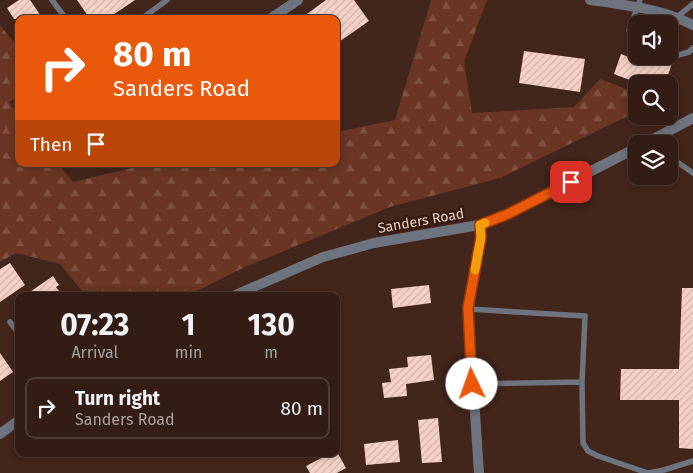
<!DOCTYPE html>
<style>
body{margin:0;font-family:"Fira Sans",sans-serif;background:#3d2922;color:#f1f3f6;height:100vh;display:flex;flex-direction:column;font-size:19px;white-space:nowrap}
*{box-sizing:border-box;margin:0}
p{font-size:16px;color:#a8a1a0}
.icon{flex:none;width:28px;height:28px;fill:none;stroke:currentColor;stroke-width:2;stroke-linecap:round;stroke-linejoin:round}
.map{position:relative;flex:1;overflow:hidden}
.side{position:absolute;left:15px;top:292px;width:325px;height:165px;display:flex;flex-direction:column;background:#321c14;border-radius:10px;box-shadow:0 2px 8px #0003,0 0 0 1px #4d3a34}
.side>*{flex:none}
.hud{position:absolute;left:15px;top:15px;width:325px;height:152px;border-radius:10px;box-shadow:0 2px 8px #0003,0 0 0 1px #4d3a34;background:#ea580c;color:#fff;overflow:hidden}
.buttons{position:absolute;left:628px;top:15px;display:grid;gap:10px}
.buttons a{display:grid;place-items:center;width:50px;height:50px;border-radius:10px;background:#321c14;box-shadow:0 2px 8px #0003,0 0 0 1px #4d3a34;font-size:25px}
.pin{position:absolute;display:grid;place-items:center;width:42px;height:42px;color:#fff;margin:-21px;border-radius:10px;box-shadow:0 2px 8px #0006}
.me{position:absolute;width:55px;margin:-28px;rotate:357deg;stroke-linejoin:round;filter:drop-shadow(0 0 4px #0008)}
.turn{display:flex;align-items:center;gap:18px;height:105px;padding:0 15px;font-size:22px}
.turn .icon{width:65px;height:65px;stroke-width:2.5}
.turn b{display:block;font-size:35px;line-height:42px}
.then{display:flex;align-items:center;height:48px;padding:0 15px;background:#0003;gap:10px;font-size:19px}
.eta{display:flex;justify-content:space-evenly;align-items:center;height:85px;text-align:center}
.eta b{font-size:30px;font-weight:700;line-height:35px}
ul{padding:0;list-style:none}
li{display:flex;align-items:center;gap:15px;height:62px;margin:0 10px 8px;padding:0 5px;border:2px solid #4d3a34;border-radius:10px}
li div{flex:1}
li b{display:block;font-size:19px}
li em{font-style:normal}
.map>svg:first-child{display:block}
.forest{fill:url(#forest-firs)}
.building{fill:url(#building-hatch)}
.lines{fill:none;stroke-linecap:round;stroke-linejoin:round}
.service{stroke:#6e7380;stroke-width:5.5}
.minor{stroke:#6e7380;stroke-width:10}
.route-casing{stroke:#983908;stroke-width:12}
.route{stroke:#ea580c;stroke-width:9}
.slow{stroke:#f59e0b;stroke-width:9}
.labels{text-anchor:middle;dominant-baseline:central;stroke-width:5;stroke-linejoin:round;paint-order:stroke}
.street-label{font-size:14px;fill:#e3cfc8;stroke:#371b11}
</style>
<div class="map">
<svg width="693" height="473" viewBox="0 0 693 473">
<defs>
<pattern id="forest-firs" width="22" height="20" patternUnits="userSpaceOnUse" patternTransform="scale(1.25)"><rect width="22" height="20" fill="#6a3523"/><path d="M5 1l3.5 6h-7zM16 11l3.5 6h-7z" fill="#7f5141"/></pattern>
<pattern id="building-hatch" width="6" height="6" patternUnits="userSpaceOnUse" patternTransform="scale(1.25)"><rect width="6" height="6" fill="#f4d2c7"/><path d="M-1 1l2-2M0 6l6-6M5 7l2-2" fill="none" stroke="#d1b4ab"/></pattern>
</defs>
<rect width="100%" height="100%" fill="#42251b"/>
<path class="forest" d="M 431,0 L 487,0 L 464,62 L 472,113 L 574,107 L 600,79 L 636,93 L 636,112 L 500,178 L 390,207 L 243,268 L 187,296 L 86,296 L 60,264 L 16,253 L 0,262 L 0,25 L 19,48 L 19,96 L 9,102 L 19,115 L 19,164 L 58,164 L 73,182 L 149,164 L 336,164 L 336,132 L 395,120 Z"/>
<path class="building" d="M 19,0 L 30,0 L 43,19 L 14,19 L 7,8 Z
M 77,0 L 135,0 L 107,19 L 90,19 Z
M 326,0 L 354,0 L 369,21 L 336,44 L 336,19 L 300,19 Z
M 524,51 L 585,59 L 580,92 L 519,83 Z
M 621,54 L 648,65 L 652,56 L 670,56 L 673,60 L 665,84 L 640,84 L 614,74 Z
M 10,263 L 25,285 L 0,302 L 0,269 Z
M 53,276 L 59,285 L 56,287 L 63,296 L 24,296 Z
M 429,285 L 431,303 L 393,308 L 391,289 Z
M 682,288 L 693,288 L 693,449 L 679,448 L 679,400 L 620,400 L 621,369 L 679,369 Z
M 0,353 L 13,372 L 0,381 Z
M 431,355 L 434,380 L 406,384 L 407,396 L 384,398 L 382,383 L 391,382 L 389,369 L 408,367 L 407,357 Z
M 438,418 L 442,462 L 422,463 L 418,420 Z
M 398,440 L 400,462 L 366,465 L 364,444 Z
M 336,450 L 346,468 L 337,473 L 310,473 L 306,466 L 329,454 L 336,454 Z"/>
<g class="lines">
<path class="service" d="M 52,0 L 66,19
M 677,17 L 693,4
M 141,19 L 167,0
M 636,39 L 632,37 L 629,30 L 640,0
M 675,56 L 689,52 L 693,48
M 669,156 L 693,173
M 468,309 L 585,316 L 582,382 L 472,384
M 10,322 L 19,334
M 582,382 L 583,443 L 588,451 L 598,456 L 648,473 L 664,470 L 693,461"/>
<path class="minor" d="M 590,0 C 625,5 662,9 693,25
M 270,19 L 298,0
M 644,144 L 693,118
M 233,296 L 323,257 L 374,243 L 479,225 L 508,214 L 636,148
M 0,434 L 19,420
M 479,473 L 468,309 L 481,237 L 479,225"/>
</g>
<g class="lines">
<defs>
<path id="route" d="M 472,384 L 468,308 L 481,237 L 480,225 L 508,214 L 571,182"/>
</defs>
<use href="#route" class="route-casing"/>
<use href="#route" class="route"/>
<path class="slow" d="M 475,270 L 481,237 L 480,225 L 485,223"/>
</g>
<g class="labels">
<g class="street-label">
<text transform="translate(421 221) rotate(-10)">Sanders Road</text>
</g>
</g>
</svg>
<div class="buttons">
<a><svg class="icon" aria-label="sound" viewBox="0 0 24 24"><path d="M4 9h4l5-4v14l-5-4H4zM17 9q2 3 0 6"/></svg></a>
<a><svg class="icon" aria-label="search" viewBox="0 0 24 24"><circle cx="10" cy="10" r="6"/><path d="M15 15l6 6"/></svg></a>
<a><svg class="icon" aria-label="layers" viewBox="0 0 24 24"><path d="M12 4l9 5-9 5-9-5zM3 14l9 5 9-5"/></svg></a>
</div>
<div class="pin" style="left:571px;top:182px;background:#d93025"><svg class="icon" aria-label="arrive" viewBox="0 0 24 24"><path d="M6 21V4h12l-3 4 3 4H6"/></svg></div>
<svg class="me" style="left:472px;top:384px" viewBox="-20 -20 40 40"><circle r="19" fill="#fff"/><path d="M0-13L10 11 0 6-10 11z" fill="#ea580c"/></svg>
<div class="hud">
<div class="turn"><svg class="icon" aria-label="right" viewBox="0 0 24 24"><path d="M7 20v-9h11M14 6l5 5-5 5"/></svg><div><b>80 m</b>Sanders Road</div></div>
<div class="then">Then<svg class="icon" aria-label="arrive" viewBox="0 0 24 24"><path d="M6 21V4h12l-3 4 3 4H6"/></svg></div>
</div>
<section class="side">
<div class="eta">
<div><b>07:23</b><p>Arrival</p></div>
<div><b>1</b><p>min</p></div>
<div><b>130</b><p>m</p></div>
</div>
<ul>
<li><svg class="icon" aria-label="right" viewBox="0 0 24 24"><path d="M7 20v-9h11M14 6l5 5-5 5"/></svg><div><b>Turn right</b><p>Sanders Road</p></div><em>80 m</em></li>
</ul>
</section>
</div>
